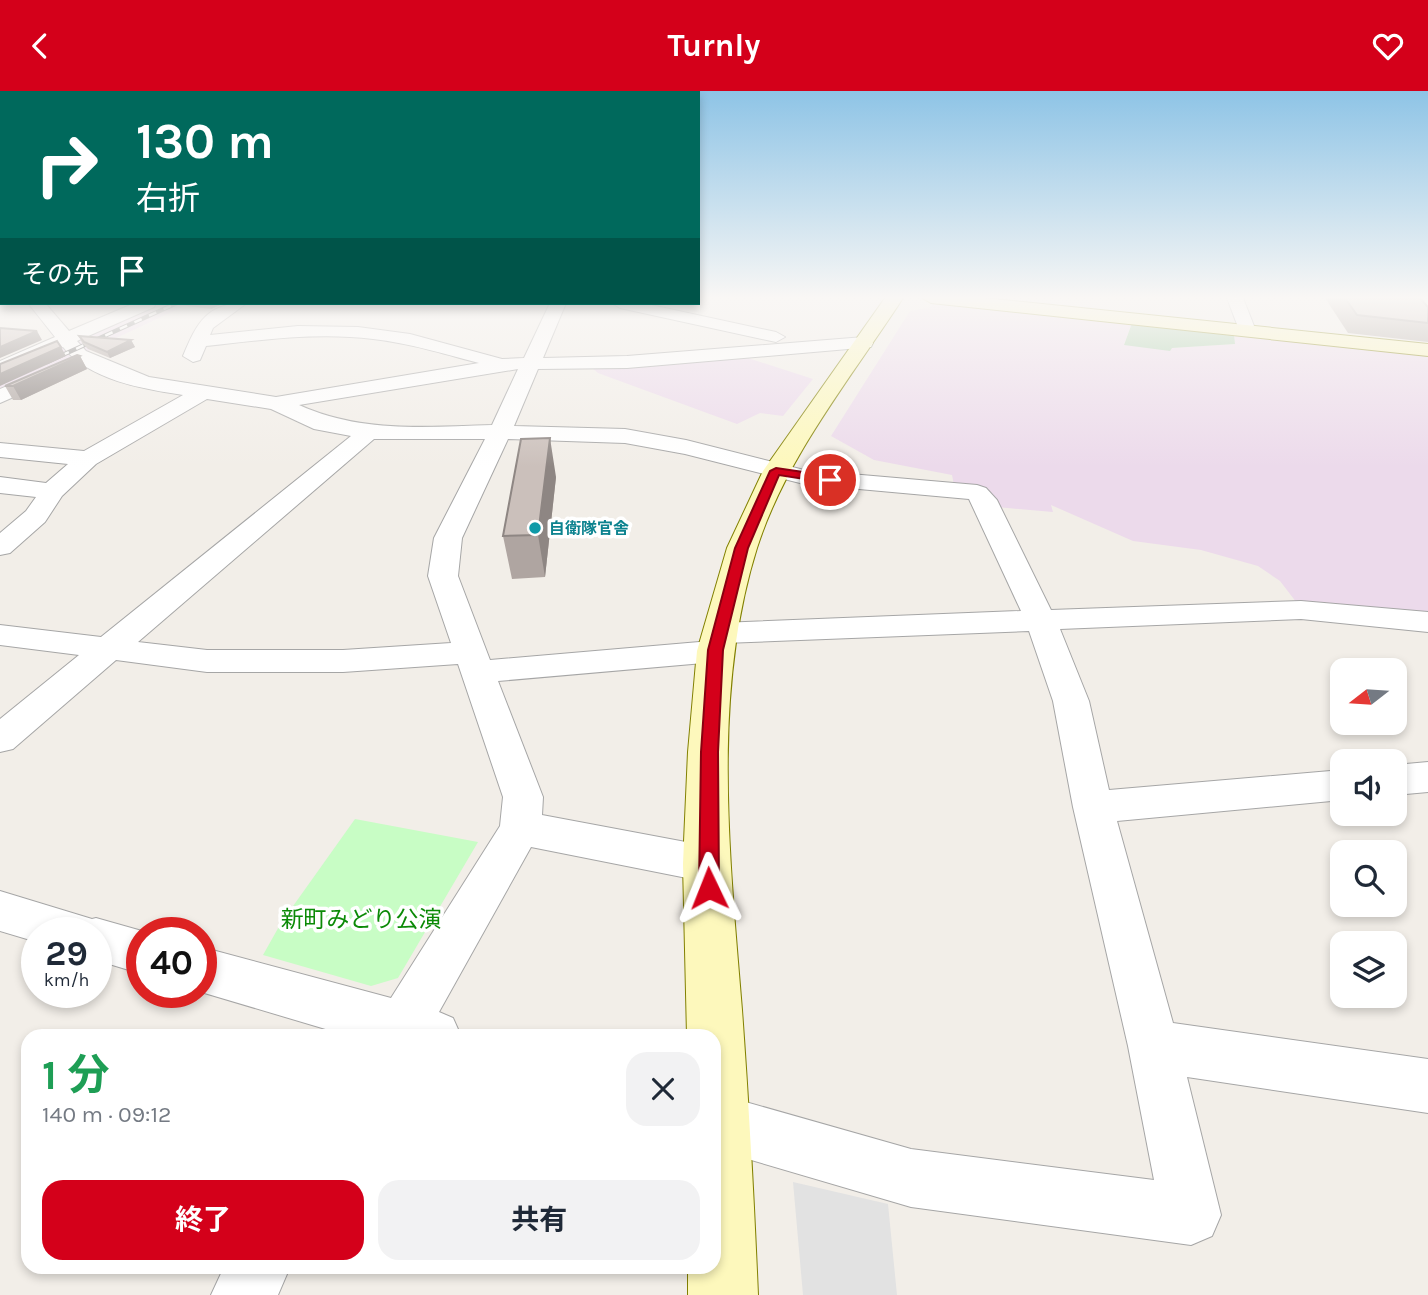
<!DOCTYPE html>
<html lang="ja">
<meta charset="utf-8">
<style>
body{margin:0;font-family:Karla,"Noto Sans JP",sans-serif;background:#f2f2f3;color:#1f2937;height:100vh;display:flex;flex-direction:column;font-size:26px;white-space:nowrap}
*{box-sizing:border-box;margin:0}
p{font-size:23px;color:#747a83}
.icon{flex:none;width:38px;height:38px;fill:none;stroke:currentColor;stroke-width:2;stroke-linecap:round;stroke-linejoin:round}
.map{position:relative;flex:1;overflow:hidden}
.sheet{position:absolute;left:21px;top:938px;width:700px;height:245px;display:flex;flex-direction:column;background:#fff;border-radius:21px;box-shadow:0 4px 10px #0003}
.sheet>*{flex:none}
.hud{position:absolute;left:0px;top:0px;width:700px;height:214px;box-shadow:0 4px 10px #0003;background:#00695c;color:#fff;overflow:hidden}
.needle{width:46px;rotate:253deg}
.buttons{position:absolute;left:1330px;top:567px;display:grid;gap:14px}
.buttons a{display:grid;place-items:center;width:77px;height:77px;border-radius:14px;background:#fff;box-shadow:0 4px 10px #0003;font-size:35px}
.speed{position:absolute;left:21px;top:826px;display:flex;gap:14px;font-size:35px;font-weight:700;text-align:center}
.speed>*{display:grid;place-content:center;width:91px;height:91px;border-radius:50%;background:#fff;box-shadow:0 4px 10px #0003;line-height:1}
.speed small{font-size:18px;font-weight:400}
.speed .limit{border:10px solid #d22;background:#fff;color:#111}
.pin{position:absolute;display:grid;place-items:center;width:60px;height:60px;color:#fff;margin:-30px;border:4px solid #fff;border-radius:50%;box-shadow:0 2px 7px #0007}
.me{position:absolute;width:77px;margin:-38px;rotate:358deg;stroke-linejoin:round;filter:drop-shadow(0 0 5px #0008)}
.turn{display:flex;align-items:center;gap:24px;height:147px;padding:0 21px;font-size:32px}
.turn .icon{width:91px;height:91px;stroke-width:2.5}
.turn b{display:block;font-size:49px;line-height:60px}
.then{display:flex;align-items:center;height:66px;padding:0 21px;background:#0003;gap:14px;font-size:26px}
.round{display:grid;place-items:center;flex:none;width:74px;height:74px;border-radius:21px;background:#f2f2f3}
.overview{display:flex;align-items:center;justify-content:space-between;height:119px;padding:0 21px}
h1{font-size:42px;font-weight:700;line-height:52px;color:#1e9e55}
.primary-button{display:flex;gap:14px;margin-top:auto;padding:14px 21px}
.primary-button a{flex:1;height:80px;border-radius:21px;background:#d4001a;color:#fff;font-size:28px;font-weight:700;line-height:80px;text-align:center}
.primary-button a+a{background:#f2f2f3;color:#1f2937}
header{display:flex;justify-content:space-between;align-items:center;height:91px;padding:0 21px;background:#d4001a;color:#fff;font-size:32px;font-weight:700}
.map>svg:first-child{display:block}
.industrial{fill:#ecdaeb}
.cemetery{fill:#a8cda9}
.park{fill:#c8fdc5}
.parking{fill:#e2e2e2}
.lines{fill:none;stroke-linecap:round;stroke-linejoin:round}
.street-casing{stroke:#a6a6a6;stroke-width:2}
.secondary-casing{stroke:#828000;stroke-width:2}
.street{fill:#fff;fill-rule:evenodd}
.secondary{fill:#fdf8bc;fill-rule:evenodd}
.rail-casing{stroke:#707070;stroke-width:4.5}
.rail{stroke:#fff;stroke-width:2.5;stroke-dasharray:8;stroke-linecap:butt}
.wall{fill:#afa5a1}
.shaded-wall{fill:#8e8683}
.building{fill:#cbc0bb;stroke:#8e8683;stroke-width:2}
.route{fill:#d4001a;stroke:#8a0011;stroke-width:2}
.culture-dot{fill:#0f9aa8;stroke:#fff;stroke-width:2.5}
.labels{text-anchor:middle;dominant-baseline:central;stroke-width:7;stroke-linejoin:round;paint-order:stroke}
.far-culture-label{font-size:16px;font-weight:bold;fill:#0d838f;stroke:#fff;text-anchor:start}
.near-park-label{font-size:23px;fill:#0b8a06;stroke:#fff}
</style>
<header><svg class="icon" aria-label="back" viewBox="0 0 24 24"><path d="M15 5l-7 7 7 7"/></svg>Turnly<svg class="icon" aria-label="heart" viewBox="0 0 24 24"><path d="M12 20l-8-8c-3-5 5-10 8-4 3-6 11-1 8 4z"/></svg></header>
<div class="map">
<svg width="1428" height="1204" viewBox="0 0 1428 1204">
<rect width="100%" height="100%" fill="#f2eee8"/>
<path class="industrial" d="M 934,211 L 1132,232 L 1124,253 L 1172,257 L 1235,253 L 1234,243 L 1428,263 L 1428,525 L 1300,516 L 1280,490 L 1258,475 L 1201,459 L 1133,450 L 1051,414 L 1053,421 L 997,416 L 986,397 L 954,394 L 952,384 L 874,369 L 831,345 L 910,220 L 931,216 Z
M 156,212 L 187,214 L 0,301 L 0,282 Z
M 729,261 L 813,288 L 783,325 L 760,322 L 737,333 L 598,282 L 590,275 Z"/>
<path class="cemetery" d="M 1132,232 L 1234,243 L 1235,253 L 1172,257 L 1170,260 L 1124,254 Z"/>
<path class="park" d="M 355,728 L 478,751 L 398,887 L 371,895 L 263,864 L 281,832 Z"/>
<path class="parking" d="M 793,1091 L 888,1113 L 897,1204 L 803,1204 Z"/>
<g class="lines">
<defs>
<path id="street" d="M 1227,207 L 1243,207 L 1256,240 L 1253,244 L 1241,244 Z
M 28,212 L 45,212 L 69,240 L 135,212 L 156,212 L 154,216 L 77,250 L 86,260 L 149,286 L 276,306 L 479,272 C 444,263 409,252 373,248 C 317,241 261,249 206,255 L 200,269 L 193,271 L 183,265 C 197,232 206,212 247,212 L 213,237 L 210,244 L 298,235 L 358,236 L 410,243 L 502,268 L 524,267 L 550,212 L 566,212 L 543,267 L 627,265 L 864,246 L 873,252 L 871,256 L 627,277 L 538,278 L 514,335 L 625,338 L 686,349 L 804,379 L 977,394 L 986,397 L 997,409 L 1051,519 L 1301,510 L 1428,521 L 1428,541 L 1301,528 L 1060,538 L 1089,610 L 1109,699 L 1342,679 L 1342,709 L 1117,730 L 1173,932 L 1428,968 L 1428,1022 L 1187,986 L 1221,1124 L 1212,1145 L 1191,1154 L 911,1116 L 714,1058 L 714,1002 L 911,1058 L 1154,1089 L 1128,955 L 1073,716 L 1053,610 L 1029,540 L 724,552 L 732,560 L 727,568 L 715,571 L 498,590 L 543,706 L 542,724 L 707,755 L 722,760 L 729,773 L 722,786 L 707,791 L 531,756 L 439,921 L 453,927 L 461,945 L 349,945 L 201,901 L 201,856 L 391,907 L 500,735 L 503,706 L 458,573 L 343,581 L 207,581 L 116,569 L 13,658 L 0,661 L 0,628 L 79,564 L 0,554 L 0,534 L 101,546 L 351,345 L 314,338 L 271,318 L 207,308 L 96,373 L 62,405 L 45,431 L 10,462 L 0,464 L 0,442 L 26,420 L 36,406 L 0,402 L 0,386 L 46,392 L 68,373 L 0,366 L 0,352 L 84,360 L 183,304 C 143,298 89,289 63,256 L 0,283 L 0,270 L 55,246 ZM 518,278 L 492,334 C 425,336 361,342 299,314 ZM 374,348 L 485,348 L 434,447 L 428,485 L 451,552 L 343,559 L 207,559 L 138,551 ZM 508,348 L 625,352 L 685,363 L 804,393 L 969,408 L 1021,520 L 720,532 L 709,535 L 704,542 L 711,550 L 490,569 L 458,485 L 462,447 Z
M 612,212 L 642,212 L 776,241 L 785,246 L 776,251 L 620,217 Z
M 52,276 L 59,278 L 62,282 L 59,286 L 0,312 L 0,298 Z
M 1428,671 L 1428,701 L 1395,704 L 1395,674 Z
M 0,800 L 92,828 L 96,827 L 149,842 L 142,842 L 142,883 L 96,869 L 96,842 L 37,842 L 37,851 L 0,840 Z
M 224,1176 L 290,1176 L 278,1204 L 211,1204 Z"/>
<path id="secondary" d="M 885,207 L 903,207 C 851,287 786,366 757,457 C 711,603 730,769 742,919 C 749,1014 754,1109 758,1204 L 688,1204 L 688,1176 L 714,1176 L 714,945 L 687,945 L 683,773 L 688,661 L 697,560 L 727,457 L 763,380 Z
M 922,207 L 984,207 L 1428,253 L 1428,265 L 931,212 Z"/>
</defs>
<use href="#street" class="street-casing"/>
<use href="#secondary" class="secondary-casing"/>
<use href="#street" class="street"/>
<use href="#secondary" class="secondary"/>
<defs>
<path id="rail" d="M 47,271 L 177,212"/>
</defs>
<use href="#rail" class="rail-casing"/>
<use href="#rail" class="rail"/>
</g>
<path class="wall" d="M 1325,207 L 1420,207 L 1428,216 L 1428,251 L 1348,242 Z
M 162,212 L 224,212 L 211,218 Z
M 79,245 L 131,249 L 135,256 L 110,267 L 88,258 L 82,252 Z
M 80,265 L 87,278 L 21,309 L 13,309 L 5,295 Z
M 556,386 L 545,486 L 512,488 L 503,445 Z"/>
<path class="shaded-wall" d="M 209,212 L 224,212 L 211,218 Z
M 37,240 L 42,249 L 0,267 L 0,256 Z
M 131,249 L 135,256 L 110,267 L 107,261 Z
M 61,256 L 66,265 L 0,295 L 0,283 Z
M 80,265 L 87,278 L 21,309 L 13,295 Z
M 550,347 L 556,386 L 545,486 L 538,444 Z"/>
<path class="building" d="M 1345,207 L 1420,207 L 1428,216 L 1428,232 L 1357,224 Z
M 0,237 L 37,240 L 0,256 Z
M 79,245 L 131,249 L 107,261 L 84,251 Z
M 57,250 L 61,256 L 0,283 L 0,273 Z
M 77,264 L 80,265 L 13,295 L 5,295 Z
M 550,347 L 538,444 L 503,445 L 521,348 Z"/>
<linearGradient id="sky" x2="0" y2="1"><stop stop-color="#8ec4e6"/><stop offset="0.55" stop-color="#f9f7f5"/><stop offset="1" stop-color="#f9f7f5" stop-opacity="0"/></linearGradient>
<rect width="1428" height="376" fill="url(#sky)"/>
<path class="route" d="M 776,377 L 830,385 L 836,389 L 830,392 L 779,384 L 748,457 L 723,559 L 718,661 L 719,797 L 716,803 L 709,806 L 702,803 L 699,797 L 701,661 L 708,559 L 735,457 L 770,380 Z"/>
<circle class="culture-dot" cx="535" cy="437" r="7"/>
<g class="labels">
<g class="far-culture-label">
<text x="549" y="437">自衛隊官舎</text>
</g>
<g class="near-park-label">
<text x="361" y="828">新町みどり公演</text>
</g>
</g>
</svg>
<div class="buttons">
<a><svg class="needle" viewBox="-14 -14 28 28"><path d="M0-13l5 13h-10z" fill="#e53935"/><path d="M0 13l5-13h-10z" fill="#747a83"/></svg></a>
<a><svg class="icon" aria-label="sound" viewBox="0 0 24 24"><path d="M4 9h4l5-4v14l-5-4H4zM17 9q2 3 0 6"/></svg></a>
<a><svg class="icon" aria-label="search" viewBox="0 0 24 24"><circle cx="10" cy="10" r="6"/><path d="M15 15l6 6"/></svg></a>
<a><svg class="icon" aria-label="layers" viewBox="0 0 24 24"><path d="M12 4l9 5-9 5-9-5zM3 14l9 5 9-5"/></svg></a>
</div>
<div class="speed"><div>29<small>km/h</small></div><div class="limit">40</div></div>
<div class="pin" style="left:830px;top:389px;background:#d93025"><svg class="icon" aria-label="arrive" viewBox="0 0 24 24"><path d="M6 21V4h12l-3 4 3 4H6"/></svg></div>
<svg class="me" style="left:709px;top:797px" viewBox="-20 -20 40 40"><path d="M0-17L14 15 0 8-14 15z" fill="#d4001a" stroke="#fff" stroke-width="4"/></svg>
<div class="hud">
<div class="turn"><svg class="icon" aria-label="right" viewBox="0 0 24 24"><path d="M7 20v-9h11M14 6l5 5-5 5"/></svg><div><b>130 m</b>右折</div></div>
<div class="then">その先<svg class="icon" aria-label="arrive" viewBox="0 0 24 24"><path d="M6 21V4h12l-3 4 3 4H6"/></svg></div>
</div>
<section class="sheet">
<div class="overview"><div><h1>1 分</h1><p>140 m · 09:12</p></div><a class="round"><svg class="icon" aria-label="close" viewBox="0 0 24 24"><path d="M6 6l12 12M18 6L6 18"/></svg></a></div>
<div class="primary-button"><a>終了</a><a>共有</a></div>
</section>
</div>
